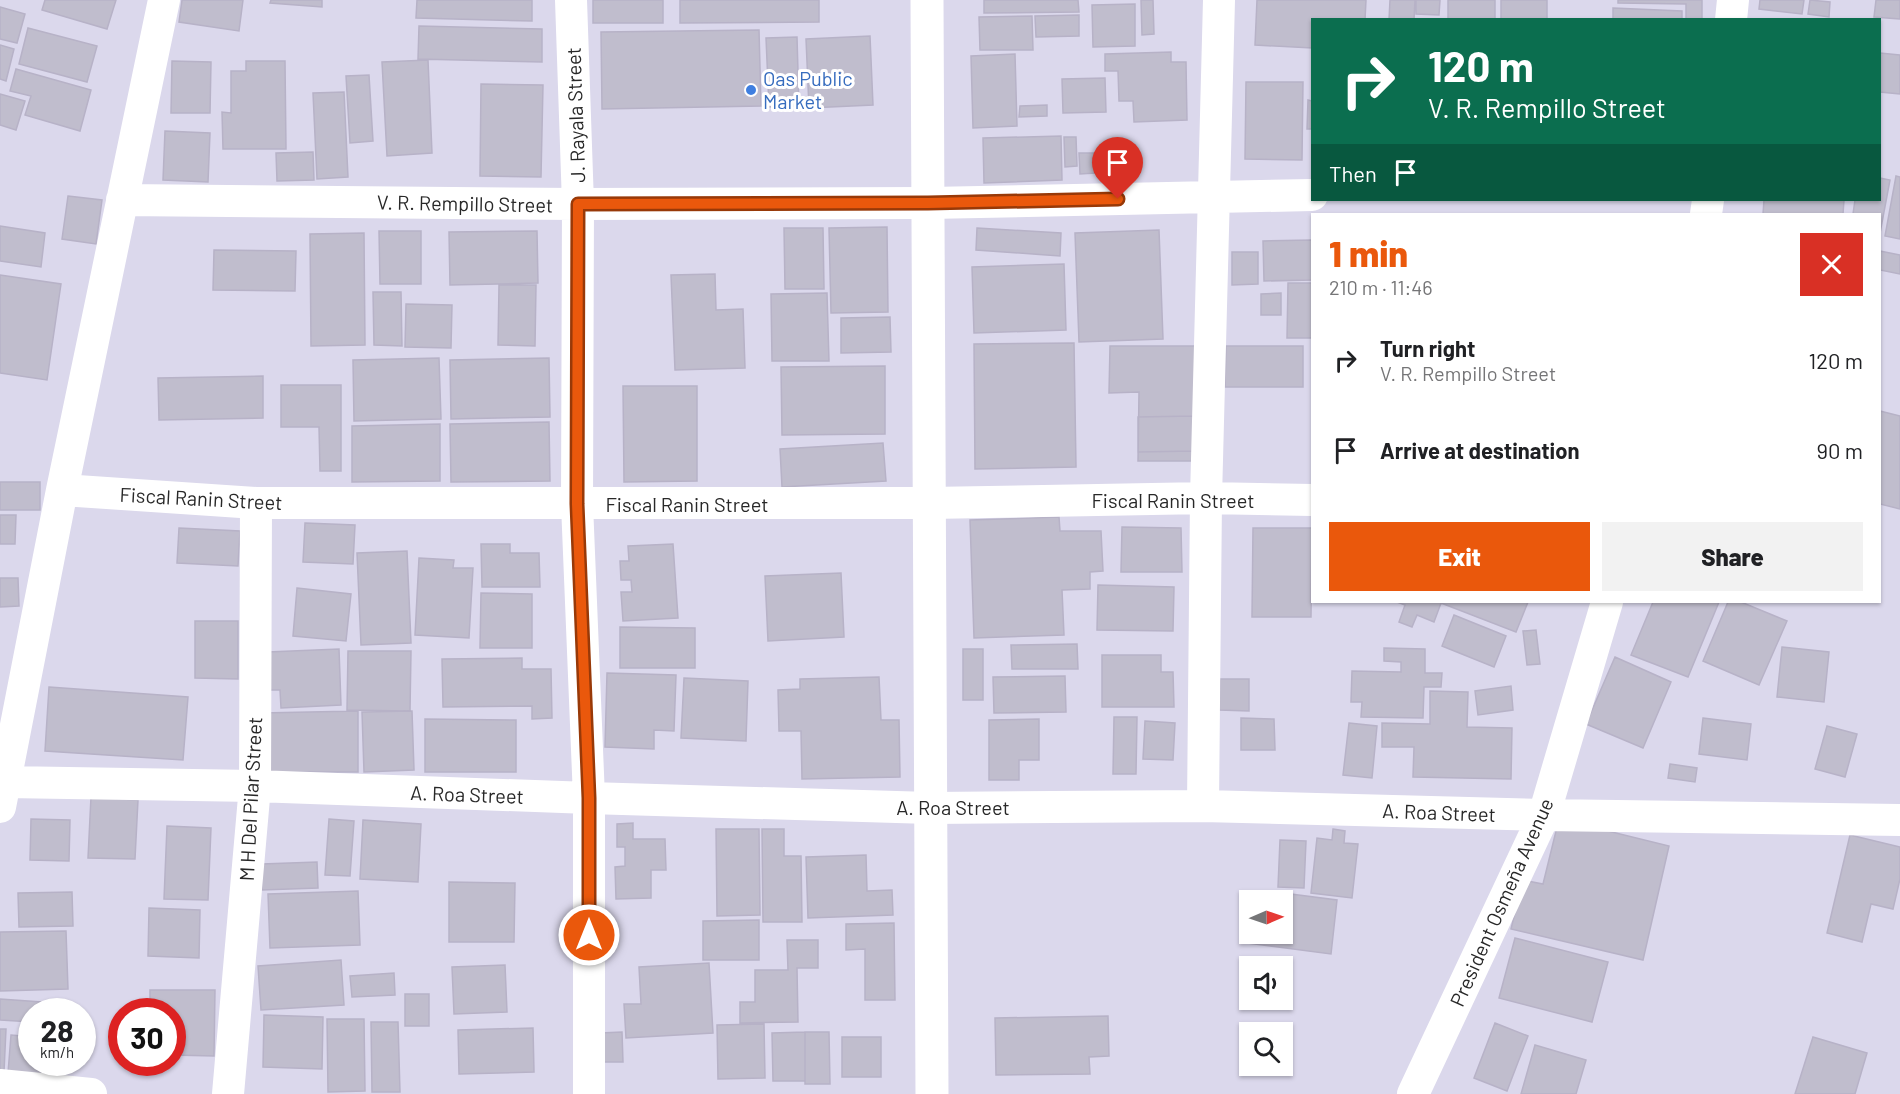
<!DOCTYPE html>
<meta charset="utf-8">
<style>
body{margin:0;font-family:Barlow,sans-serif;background:#f2f2f2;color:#202124;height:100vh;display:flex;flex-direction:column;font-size:22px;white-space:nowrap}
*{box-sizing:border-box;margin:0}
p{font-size:20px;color:#757577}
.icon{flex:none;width:33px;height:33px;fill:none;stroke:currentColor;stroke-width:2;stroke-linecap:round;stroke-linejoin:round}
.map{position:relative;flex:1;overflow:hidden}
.side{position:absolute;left:1311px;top:213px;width:570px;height:390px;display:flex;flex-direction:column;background:#fff;border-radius:0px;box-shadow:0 2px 4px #0004}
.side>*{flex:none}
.banner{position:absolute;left:1311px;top:18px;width:570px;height:183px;border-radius:0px;box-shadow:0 2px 4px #0004;background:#0b6e4f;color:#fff;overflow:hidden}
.needle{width:39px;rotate:88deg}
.buttons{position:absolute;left:1239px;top:890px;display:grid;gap:12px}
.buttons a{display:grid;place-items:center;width:54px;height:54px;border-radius:0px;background:#fff;box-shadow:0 2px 4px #0004;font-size:30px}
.speed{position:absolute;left:18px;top:998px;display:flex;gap:12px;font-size:30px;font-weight:700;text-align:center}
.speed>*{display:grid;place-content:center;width:78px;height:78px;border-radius:50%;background:#fff;box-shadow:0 2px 4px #0004;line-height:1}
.speed small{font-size:15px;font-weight:400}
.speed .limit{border:9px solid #d22;background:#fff;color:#111}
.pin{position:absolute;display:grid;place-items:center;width:51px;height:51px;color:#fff;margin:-62px -26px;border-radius:50% 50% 50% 0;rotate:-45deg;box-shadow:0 0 6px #0007}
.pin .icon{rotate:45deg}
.me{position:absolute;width:66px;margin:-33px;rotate:0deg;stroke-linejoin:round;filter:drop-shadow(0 0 4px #0008)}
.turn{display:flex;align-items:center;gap:21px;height:126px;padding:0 18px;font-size:27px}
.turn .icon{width:78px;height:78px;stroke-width:2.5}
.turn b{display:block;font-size:42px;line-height:51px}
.then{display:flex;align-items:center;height:57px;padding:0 18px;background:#0003;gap:12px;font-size:22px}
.round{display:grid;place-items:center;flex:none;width:63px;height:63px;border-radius:0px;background:#f2f2f2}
.overview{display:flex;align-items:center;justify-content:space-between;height:102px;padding:0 18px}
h1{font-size:36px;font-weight:800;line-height:45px;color:#ea580c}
.cta{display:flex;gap:12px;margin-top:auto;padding:12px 18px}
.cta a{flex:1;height:69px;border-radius:0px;background:#ea580c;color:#fff;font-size:24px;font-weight:800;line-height:69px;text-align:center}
.cta a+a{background:#f2f2f2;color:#202124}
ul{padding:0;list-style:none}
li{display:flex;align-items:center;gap:18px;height:90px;padding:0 18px}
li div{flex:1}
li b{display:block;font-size:22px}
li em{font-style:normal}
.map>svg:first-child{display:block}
.building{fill:#c0bdcd;stroke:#b7b2c7;stroke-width:1.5}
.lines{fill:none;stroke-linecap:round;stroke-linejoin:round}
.street{stroke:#fff;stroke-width:32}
.secondary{stroke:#fff;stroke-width:33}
.route-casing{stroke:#983908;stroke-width:15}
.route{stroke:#ea580c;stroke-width:10}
.shop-dot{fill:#3f7fe0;stroke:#fff;stroke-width:2}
.labels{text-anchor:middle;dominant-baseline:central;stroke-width:6;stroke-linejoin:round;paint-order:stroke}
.shop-label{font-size:20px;fill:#366cbe;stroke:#fff;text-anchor:start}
.street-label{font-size:20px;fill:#282828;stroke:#fff}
</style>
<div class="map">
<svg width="1900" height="1094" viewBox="0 0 1900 1094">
<rect width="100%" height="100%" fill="#dbd8ec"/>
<path class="building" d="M 45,0 L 116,0 L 107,29 L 42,10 Z
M 182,0 L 243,0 L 239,31 L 179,22 Z
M 271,0 L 322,0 L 322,7 L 270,3 Z
M 417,0 L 532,0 L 532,21 L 416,18 Z
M 593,0 L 663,0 L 663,23 L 593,23 Z
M 680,0 L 819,0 L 819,22 L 680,23 Z
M 984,0 L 1078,0 L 1079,12 L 984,13 Z
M 1141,0 L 1153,0 L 1154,34 L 1142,35 Z
M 1257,0 L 1366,0 L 1365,20 L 1312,20 L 1312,48 L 1255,45 Z
M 1390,0 L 1415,0 L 1414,20 L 1389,20 Z
M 1416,0 L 1440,0 L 1439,15 L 1416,14 Z
M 1448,0 L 1495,0 L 1495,20 L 1448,20 Z
M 1501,0 L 1547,0 L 1547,20 L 1501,20 Z
M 1618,0 L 1702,0 L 1702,20 L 1686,20 L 1686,4 L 1618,3 Z
M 1760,0 L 1804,0 L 1802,14 L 1759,9 Z
M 1810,0 L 1830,2 L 1829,17 L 1808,14 Z
M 1876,0 L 1900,0 L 1900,19 L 1874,17 Z
M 1135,4 L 1135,46 L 1093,47 L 1092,5 Z
M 0,7 L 25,14 L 17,43 L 0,39 Z
M 1613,8 L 1682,11 L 1682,20 L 1613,20 Z
M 1079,15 L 1079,36 L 1036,37 L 1035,16 Z
M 1032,16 L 1033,50 L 980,50 L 979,17 Z
M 419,26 L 542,29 L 542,62 L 418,59 Z
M 28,28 L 97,46 L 87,82 L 19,64 Z
M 759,30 L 761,106 L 602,109 L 601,32 Z
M 870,36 L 873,105 L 809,108 L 806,39 Z
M 797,37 L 799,106 L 769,107 L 766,38 Z
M 0,45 L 14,49 L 6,81 L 0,79 Z
M 1171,52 L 1171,62 L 1186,62 L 1187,120 L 1134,122 L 1133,101 L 1119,101 L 1118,71 L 1105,71 L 1105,54 Z
M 1880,53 L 1900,55 L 1900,94 L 1880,92 Z
M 1015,54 L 1017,126 L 973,128 L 971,56 Z
M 428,60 L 432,153 L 387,156 L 382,62 Z
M 172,61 L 211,62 L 210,113 L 171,113 Z
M 246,61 L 285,61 L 286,149 L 223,149 L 222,112 L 231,113 L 231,71 L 246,71 Z
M 16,69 L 91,90 L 80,131 L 25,115 L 31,96 L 10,91 Z
M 369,75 L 373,141 L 350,143 L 346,76 Z
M 1105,78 L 1106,112 L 1063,113 L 1062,79 Z
M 1246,82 L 1303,82 L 1302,160 L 1245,159 Z
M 481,84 L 543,85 L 541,177 L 480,176 Z
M 344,92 L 348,177 L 317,179 L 313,93 Z
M 0,94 L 25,101 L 16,130 L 0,125 Z
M 1308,100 L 1312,101 L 1312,129 L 1307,129 Z
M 1047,105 L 1047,116 L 1019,117 L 1020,106 Z
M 165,131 L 210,133 L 208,182 L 163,180 Z
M 1061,136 L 1062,180 L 984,183 L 983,138 Z
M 1064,137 L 1076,137 L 1077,166 L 1065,167 Z
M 313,152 L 314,180 L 277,181 L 276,153 Z
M 1079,153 L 1094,153 L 1095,173 L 1080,174 Z
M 1896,176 L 1900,177 L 1900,239 L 1885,236 Z
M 1880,178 L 1890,180 L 1880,233 L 1880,214 L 1853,214 L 1855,200 L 1880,200 Z
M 68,196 L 102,200 L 96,244 L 62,239 Z
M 1764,200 L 1844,200 L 1843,214 L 1763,214 Z
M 0,226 L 45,233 L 41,267 L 0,261 Z
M 887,227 L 888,312 L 831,313 L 829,228 Z
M 784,228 L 823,228 L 824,289 L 785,289 Z
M 977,228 L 1061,233 L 1060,256 L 976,250 Z
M 1159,230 L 1163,339 L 1079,342 L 1075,233 Z
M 379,231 L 421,231 L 421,284 L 380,284 Z
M 537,231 L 538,283 L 450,285 L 449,232 Z
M 364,233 L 365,345 L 311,346 L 310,234 Z
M 1312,240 L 1312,280 L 1264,281 L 1263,241 Z
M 214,250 L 296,251 L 295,291 L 213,290 Z
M 1880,251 L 1900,255 L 1900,274 L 1880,270 Z
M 1232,252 L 1258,252 L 1258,284 L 1232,285 Z
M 1064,264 L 1066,330 L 974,333 L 972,267 Z
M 715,274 L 716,310 L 743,309 L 745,368 L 675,370 L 671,275 Z
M 0,275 L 61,284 L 47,380 L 0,373 Z
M 1288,283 L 1312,283 L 1312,338 L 1287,338 Z
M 499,285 L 536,285 L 535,346 L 498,345 Z
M 373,292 L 401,292 L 402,346 L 374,345 Z
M 827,293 L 829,361 L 772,361 L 771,294 Z
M 1281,293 L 1281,315 L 1261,315 L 1261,294 Z
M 406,304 L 452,305 L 451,348 L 405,347 Z
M 890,317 L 891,352 L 841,353 L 841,318 Z
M 1074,343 L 1076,467 L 975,469 L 974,344 Z
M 1110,346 L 1196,346 L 1195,461 L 1138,461 L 1139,392 L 1109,393 Z
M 1226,346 L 1303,346 L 1303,387 L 1225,387 Z
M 439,358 L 441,419 L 354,421 L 353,360 Z
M 549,358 L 550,417 L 451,419 L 450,360 Z
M 885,366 L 885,434 L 782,435 L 781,367 Z
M 263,376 L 263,418 L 159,420 L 158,378 Z
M 281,385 L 341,385 L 341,471 L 320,471 L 319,427 L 281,427 Z
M 623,386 L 697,386 L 697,481 L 624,482 Z
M 1880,411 L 1900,416 L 1900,509 L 1880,504 Z
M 1194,416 L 1195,451 L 1138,452 L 1138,417 Z
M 549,422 L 550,481 L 451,482 L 450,424 Z
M 440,424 L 440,481 L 352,482 L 352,426 Z
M 883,443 L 886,481 L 782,487 L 780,449 Z
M 0,482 L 40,482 L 40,510 L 0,510 Z
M 0,515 L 16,515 L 15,544 L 0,544 Z
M 1059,517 L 1060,531 L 1101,531 L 1103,571 L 1090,572 L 1090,589 L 1062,590 L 1064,635 L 974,638 L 970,520 Z
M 305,523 L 355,525 L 353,564 L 303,562 Z
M 1122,527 L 1181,528 L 1182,572 L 1121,572 Z
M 179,528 L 240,531 L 238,566 L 177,563 Z
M 1253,528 L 1312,528 L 1311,617 L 1252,617 Z
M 481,544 L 510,544 L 510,553 L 539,553 L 540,587 L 482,587 Z
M 673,544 L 678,618 L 623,621 L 621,592 L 632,592 L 631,580 L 621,580 L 620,561 L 629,561 L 628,546 Z
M 407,551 L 411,643 L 361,645 L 357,553 Z
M 419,558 L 454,560 L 453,568 L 473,568 L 469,638 L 415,635 Z
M 841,573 L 844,637 L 768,641 L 765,576 Z
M 0,578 L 18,578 L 19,606 L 0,607 Z
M 1098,585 L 1174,587 L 1173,631 L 1097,630 Z
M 297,588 L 351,594 L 346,641 L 293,636 Z
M 481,593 L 532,594 L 532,648 L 480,648 Z
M 1397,602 L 1528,602 L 1516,632 L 1441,603 L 1434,622 L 1417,615 L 1412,627 L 1399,622 L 1405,605 Z
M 1653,602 L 1719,602 L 1688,677 L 1631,655 Z
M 1728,602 L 1741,602 L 1787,621 L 1759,685 L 1703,661 Z
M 1454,615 L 1506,636 L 1494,667 L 1442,646 Z
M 195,621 L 238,621 L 238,679 L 195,678 Z
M 620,627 L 695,628 L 695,668 L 620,668 Z
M 1536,630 L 1540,664 L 1527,665 L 1523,631 Z
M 1077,644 L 1078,669 L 1012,669 L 1011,645 Z
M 1782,647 L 1829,652 L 1824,702 L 1777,697 Z
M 1384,648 L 1425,649 L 1425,673 L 1442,673 L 1441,687 L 1424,687 L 1423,718 L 1361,717 L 1362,702 L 1351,702 L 1352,671 L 1401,672 L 1401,662 L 1384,661 Z
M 339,649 L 341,705 L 281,708 L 280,690 L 270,690 L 268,652 Z
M 963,649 L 983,649 L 983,700 L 963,700 Z
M 348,651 L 411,651 L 410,711 L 347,710 Z
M 1102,655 L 1161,655 L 1161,672 L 1173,672 L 1174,707 L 1102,707 Z
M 1615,657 L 1671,682 L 1643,748 L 1586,724 Z
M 522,658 L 522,669 L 551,669 L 552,718 L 532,719 L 532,706 L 443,707 L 442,659 Z
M 607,673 L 676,675 L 674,731 L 654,730 L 654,749 L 605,747 Z
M 1065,676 L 1066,712 L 994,713 L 993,677 Z
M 879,677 L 881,720 L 899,720 L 900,777 L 802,779 L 801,731 L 779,731 L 778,690 L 800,689 L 800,679 Z
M 684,678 L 748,681 L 746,741 L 681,738 Z
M 1220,679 L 1249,679 L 1249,711 L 1219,710 Z
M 1511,686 L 1513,710 L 1478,715 L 1475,691 Z
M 49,687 L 188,697 L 183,760 L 45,751 Z
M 1430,691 L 1468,692 L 1467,727 L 1512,728 L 1511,779 L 1413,777 L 1414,747 L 1382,747 L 1382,723 L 1430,724 Z
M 358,711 L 358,772 L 262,772 L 261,713 Z
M 412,711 L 414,770 L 364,772 L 362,712 Z
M 1114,717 L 1137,717 L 1136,774 L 1113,774 Z
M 1241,718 L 1274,719 L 1275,750 L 1241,750 Z
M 1703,718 L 1751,724 L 1747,760 L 1699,754 Z
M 425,719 L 516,720 L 516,772 L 425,772 Z
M 1039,719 L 1039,760 L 1019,760 L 1019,780 L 989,780 L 989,720 Z
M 1145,721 L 1175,723 L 1173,760 L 1143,759 Z
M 1349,723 L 1377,726 L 1372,778 L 1343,775 Z
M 1827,726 L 1857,734 L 1845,777 L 1815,769 Z
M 1670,764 L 1697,768 L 1695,782 L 1668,778 Z
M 91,797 L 138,800 L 135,859 L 88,858 Z
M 31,819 L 70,820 L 69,861 L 30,860 Z
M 329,819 L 354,821 L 350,876 L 325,875 Z
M 1559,819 L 1669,846 L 1643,960 L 1511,929 L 1523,880 L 1543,884 Z
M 363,820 L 421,824 L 418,882 L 360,879 Z
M 633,823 L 633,839 L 665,839 L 666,870 L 651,870 L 651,898 L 616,899 L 615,867 L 625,866 L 625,847 L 617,847 L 617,824 Z
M 167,826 L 211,828 L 208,900 L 164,899 Z
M 716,829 L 759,829 L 760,915 L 717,916 Z
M 762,829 L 784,829 L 784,856 L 801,856 L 802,922 L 763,922 Z
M 1333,829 L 1345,831 L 1344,843 L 1358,844 L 1352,898 L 1311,893 L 1317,838 L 1332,840 Z
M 1850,835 L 1900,847 L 1900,879 L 1893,909 L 1871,904 L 1862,942 L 1827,933 Z
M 1280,840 L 1306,841 L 1304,888 L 1278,887 Z
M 866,855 L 867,891 L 892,890 L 893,915 L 808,918 L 806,857 Z
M 317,862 L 318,888 L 262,890 L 262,864 Z
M 449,882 L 515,883 L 514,942 L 449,942 Z
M 358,891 L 360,945 L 270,948 L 268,894 Z
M 72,892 L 73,926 L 19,927 L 18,893 Z
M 1283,893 L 1337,900 L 1331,954 L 1248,943 L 1250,927 L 1250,933 L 1282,933 Z
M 149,908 L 200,910 L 199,958 L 148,956 Z
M 759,920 L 759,960 L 703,960 L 703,921 Z
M 894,923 L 895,1000 L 865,1000 L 865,949 L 846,950 L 846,924 Z
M 66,931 L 68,989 L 0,991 L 0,932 Z
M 1515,938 L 1608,962 L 1592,1022 L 1499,998 Z
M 787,940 L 818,940 L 818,968 L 797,968 L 798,1022 L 740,1023 L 740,1002 L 755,1002 L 755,970 L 788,970 Z
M 341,960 L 344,1005 L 261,1010 L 258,966 Z
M 709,963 L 713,1033 L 626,1038 L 624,1004 L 641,1004 L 639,967 Z
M 505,965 L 507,1012 L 454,1014 L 452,967 Z
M 394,973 L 395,995 L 352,997 L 350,976 Z
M 150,990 L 215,990 L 214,1056 L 172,1055 L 172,1011 L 150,1011 Z
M 405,994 L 429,994 L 429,1026 L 405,1026 Z
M 0,999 L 56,1003 L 55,1011 L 32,1011 L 32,1022 L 0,1020 Z
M 264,1015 L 323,1017 L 322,1069 L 263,1067 Z
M 1108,1016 L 1109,1056 L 1089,1057 L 1090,1074 L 996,1075 L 995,1018 Z
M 327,1019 L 364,1019 L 365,1091 L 328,1092 Z
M 371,1022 L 398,1022 L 400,1092 L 372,1092 Z
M 1495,1023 L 1528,1036 L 1507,1091 L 1474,1078 Z
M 764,1024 L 765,1078 L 718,1079 L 717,1025 Z
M 533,1028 L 534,1072 L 459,1074 L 458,1030 Z
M 0,1029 L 6,1029 L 4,1072 L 0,1072 Z
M 622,1032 L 623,1062 L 601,1062 L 600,1033 Z
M 805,1032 L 829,1032 L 830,1084 L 805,1084 Z
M 805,1032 L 805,1081 L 773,1081 L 772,1033 Z
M 11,1035 L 32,1037 L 32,1062 L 59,1062 L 57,1078 L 8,1073 Z
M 842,1037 L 881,1037 L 881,1077 L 842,1077 Z
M 1813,1037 L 1867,1053 L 1855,1094 L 1795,1094 Z
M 1535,1045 L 1586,1060 L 1576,1094 L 1521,1094 Z"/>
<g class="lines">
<path class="street" d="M 571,0 L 578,204 L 577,504 L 589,798 L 589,1094
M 1731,20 L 1733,0
M 122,200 L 578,204 L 929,203 L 1312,195
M 1706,214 L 1708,200
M 62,490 L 256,503 L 929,503 L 1206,498 L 1312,500
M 6,782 L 255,786 L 589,798 L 930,808 L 1203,806 L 1544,815 L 1900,820
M 1203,806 L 1206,498 L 1219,0
M 0,807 L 62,490 L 164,0
M 0,1085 L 91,1094
M 228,1094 L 255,786 L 256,503
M 1413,1094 L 1544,815 L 1607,602"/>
<path class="secondary" d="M 927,0 L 932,1094"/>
</g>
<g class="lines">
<defs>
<path id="route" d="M 589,935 L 589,798 L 577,504 L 578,204 L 928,203 L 1118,199"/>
</defs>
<use href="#route" class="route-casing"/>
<use href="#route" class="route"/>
</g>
<circle class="shop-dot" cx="751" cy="90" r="6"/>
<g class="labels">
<g class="shop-label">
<text x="763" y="78">Oas Public<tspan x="763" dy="23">Market</tspan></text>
</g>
<g class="street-label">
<text transform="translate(575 115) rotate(-92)">J. Rayala Street</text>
<text transform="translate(465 203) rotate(1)">V. R. Rempillo Street</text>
<text transform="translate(201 498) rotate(3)">Fiscal Ranin Street</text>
<text x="1173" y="500">Fiscal Ranin Street</text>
<text x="687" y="504">Fiscal Ranin Street</text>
<text transform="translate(467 794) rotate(2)">A. Roa Street</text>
<text transform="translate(250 799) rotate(-87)">M H Del Pilar Street</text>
<text x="953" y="807">A. Roa Street</text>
<text transform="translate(1439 812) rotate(2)">A. Roa Street</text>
<text transform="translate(1501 902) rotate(-66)">President Osmeña Avenue</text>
</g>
</g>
</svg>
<div class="buttons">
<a><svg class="needle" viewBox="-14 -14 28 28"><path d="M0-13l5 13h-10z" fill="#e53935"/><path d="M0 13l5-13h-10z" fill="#757577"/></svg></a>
<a><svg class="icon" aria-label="sound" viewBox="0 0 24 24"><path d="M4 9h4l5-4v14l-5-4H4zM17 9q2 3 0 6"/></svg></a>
<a><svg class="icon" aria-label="search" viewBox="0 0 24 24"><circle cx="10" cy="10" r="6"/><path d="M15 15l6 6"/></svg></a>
</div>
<div class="speed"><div>28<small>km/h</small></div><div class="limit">30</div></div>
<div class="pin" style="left:1118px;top:199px;background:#d93025"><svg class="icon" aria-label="arrive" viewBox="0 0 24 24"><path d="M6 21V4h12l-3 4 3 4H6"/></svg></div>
<svg class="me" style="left:589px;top:935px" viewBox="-20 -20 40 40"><circle r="17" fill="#ea580c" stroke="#fff" stroke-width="3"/><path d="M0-11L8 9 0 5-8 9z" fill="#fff"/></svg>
<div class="banner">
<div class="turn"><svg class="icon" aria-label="right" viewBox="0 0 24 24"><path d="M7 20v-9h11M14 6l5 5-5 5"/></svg><div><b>120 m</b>V. R. Rempillo Street</div></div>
<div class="then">Then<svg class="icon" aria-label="arrive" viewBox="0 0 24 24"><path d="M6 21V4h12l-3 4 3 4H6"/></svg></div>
</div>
<section class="side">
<div class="overview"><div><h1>1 min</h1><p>210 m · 11:46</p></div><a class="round" style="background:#d93025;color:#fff"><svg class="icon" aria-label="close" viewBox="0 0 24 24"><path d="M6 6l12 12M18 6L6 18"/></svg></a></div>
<ul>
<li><svg class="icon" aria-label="right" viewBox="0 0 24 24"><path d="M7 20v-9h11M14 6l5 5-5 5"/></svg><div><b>Turn right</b><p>V. R. Rempillo Street</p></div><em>120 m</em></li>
<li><svg class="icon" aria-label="arrive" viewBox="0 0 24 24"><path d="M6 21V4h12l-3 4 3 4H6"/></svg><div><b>Arrive at destination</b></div><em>90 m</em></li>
</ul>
<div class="cta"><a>Exit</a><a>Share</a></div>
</section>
</div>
